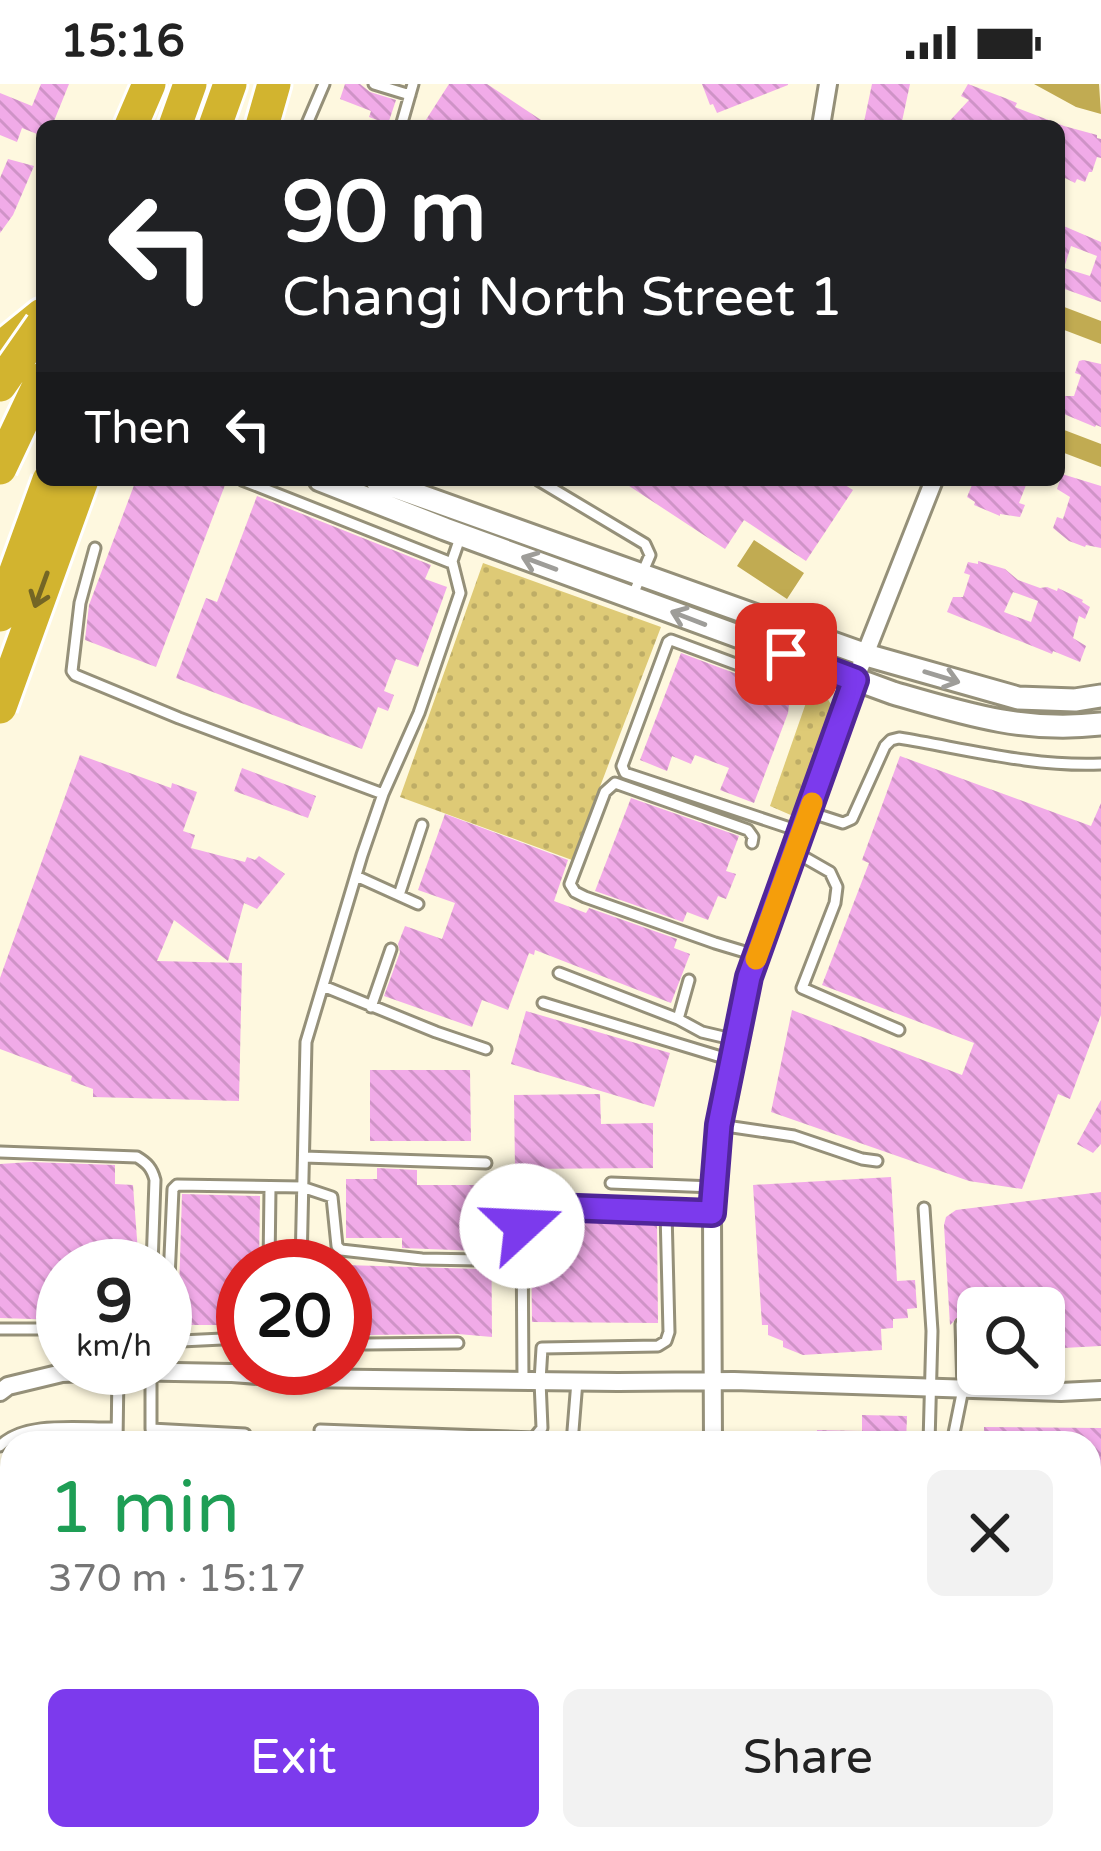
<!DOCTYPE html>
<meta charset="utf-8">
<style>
body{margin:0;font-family:"Varela Round",sans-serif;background:#f2f2f2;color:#222;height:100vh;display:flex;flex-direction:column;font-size:45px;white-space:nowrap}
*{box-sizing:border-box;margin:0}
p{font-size:39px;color:#767676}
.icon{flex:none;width:66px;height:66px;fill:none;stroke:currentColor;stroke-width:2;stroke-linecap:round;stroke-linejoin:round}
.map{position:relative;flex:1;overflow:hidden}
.side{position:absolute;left:0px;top:1347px;width:1101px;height:420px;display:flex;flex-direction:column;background:#fff;border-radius:36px 36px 0 0;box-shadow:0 3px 9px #0004}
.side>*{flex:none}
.hud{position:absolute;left:36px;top:36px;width:1029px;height:366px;border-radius:18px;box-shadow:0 3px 9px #0004;background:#202124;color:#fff;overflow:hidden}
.buttons{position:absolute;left:957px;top:1203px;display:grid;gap:24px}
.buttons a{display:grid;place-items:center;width:108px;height:108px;border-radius:18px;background:#fff;box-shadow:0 3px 9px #0004;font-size:60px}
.speed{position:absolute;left:36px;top:1155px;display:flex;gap:24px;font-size:60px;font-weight:700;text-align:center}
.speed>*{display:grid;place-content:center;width:156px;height:156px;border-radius:50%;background:#fff;box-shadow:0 3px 9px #0004;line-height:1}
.speed small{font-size:30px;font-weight:400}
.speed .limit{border:18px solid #d22;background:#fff;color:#111}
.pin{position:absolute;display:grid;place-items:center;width:102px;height:102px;color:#fff;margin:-51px;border-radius:24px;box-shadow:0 6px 18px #0006}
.me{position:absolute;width:132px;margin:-66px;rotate:70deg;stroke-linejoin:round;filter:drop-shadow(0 0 9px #0008)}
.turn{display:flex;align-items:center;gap:42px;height:252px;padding:0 48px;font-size:54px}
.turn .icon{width:156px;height:156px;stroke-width:2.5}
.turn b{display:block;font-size:84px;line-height:102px}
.then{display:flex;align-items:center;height:114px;padding:0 48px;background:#0003;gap:24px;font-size:45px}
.round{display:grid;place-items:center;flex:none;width:126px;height:126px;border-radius:18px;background:#f2f2f2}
.headline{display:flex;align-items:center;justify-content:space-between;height:204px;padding:0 48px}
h1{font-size:72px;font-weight:600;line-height:90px;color:#1e9e55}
.primary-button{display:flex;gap:24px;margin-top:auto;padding:24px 48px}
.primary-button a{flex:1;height:138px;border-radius:18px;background:#7c3aed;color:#fff;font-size:48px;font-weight:600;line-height:138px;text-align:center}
.primary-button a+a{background:#f2f2f2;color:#222}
.status{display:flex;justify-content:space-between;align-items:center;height:84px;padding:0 60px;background:#fff;direction:ltr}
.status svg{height:33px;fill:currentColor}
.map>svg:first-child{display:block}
.green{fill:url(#green-dots)}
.water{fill:#c1ab52}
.building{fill:url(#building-back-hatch);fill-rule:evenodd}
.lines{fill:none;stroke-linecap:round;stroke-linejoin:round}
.service-casing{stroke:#959079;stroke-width:15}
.minor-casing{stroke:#959079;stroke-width:22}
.tertiary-casing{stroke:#959079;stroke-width:27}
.motorway-casing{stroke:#fff;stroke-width:39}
.service{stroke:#fff;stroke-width:9}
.minor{stroke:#fff;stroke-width:16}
.tertiary{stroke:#fff;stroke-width:21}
.motorway{stroke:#d2b42f;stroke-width:33}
.motorway-bridge-casing{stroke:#fff;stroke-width:39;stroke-linecap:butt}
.motorway-bridge{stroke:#d2b42f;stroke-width:33}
.oneway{stroke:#9e9d99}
.oneway2{stroke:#746625}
.route-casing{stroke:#51269a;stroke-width:30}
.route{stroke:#7c3aed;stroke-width:21}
.slow{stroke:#f59e0b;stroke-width:21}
</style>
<div class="status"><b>15:16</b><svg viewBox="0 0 49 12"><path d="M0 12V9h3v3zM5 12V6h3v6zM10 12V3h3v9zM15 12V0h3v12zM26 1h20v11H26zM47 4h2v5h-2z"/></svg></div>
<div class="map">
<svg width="1101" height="1767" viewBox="0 0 1101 1767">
<defs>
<pattern id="green-dots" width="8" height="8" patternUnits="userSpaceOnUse" patternTransform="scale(3)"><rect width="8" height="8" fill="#deca76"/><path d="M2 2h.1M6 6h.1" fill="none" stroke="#bead66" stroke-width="1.8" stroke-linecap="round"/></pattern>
<pattern id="building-back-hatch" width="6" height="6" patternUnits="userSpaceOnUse" patternTransform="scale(3)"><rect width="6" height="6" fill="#f1abe8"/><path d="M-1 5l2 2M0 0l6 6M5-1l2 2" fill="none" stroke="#cf93c7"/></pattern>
</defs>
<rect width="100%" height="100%" fill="#fef8df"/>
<path class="green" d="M 483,479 L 661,543 L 572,776 L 400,713 Z
M 815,593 L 833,624 L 793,732 L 770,722 Z"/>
<path class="water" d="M 1034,0 L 1099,0 L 1101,30 L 1076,23 Z
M 1059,221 L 1101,237 L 1101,260 L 1059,244 Z
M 1059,344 L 1101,360 L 1101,383 L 1059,367 Z
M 754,456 L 804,489 L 787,515 L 737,482 Z"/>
<path class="building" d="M 41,0 L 69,0 L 52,42 L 42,42 L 42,52 L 22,44 L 17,58 L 0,51 L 0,9 L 32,22 Z
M 345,0 L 360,0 L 370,8 L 396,16 L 388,40 L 369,33 L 371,27 L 340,15 Z
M 449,0 L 487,0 L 550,42 L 422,42 Z
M 702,0 L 788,0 L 788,1 L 717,29 L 713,20 L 710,21 Z
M 872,0 L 910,0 L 901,42 L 882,42 L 864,38 Z
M 968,0 L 1005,14 L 1017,19 L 1015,23 L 1064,42 L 1097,51 L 1097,54 L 1101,55 L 1101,74 L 1097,73 L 1092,88 L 1089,88 L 1085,98 L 1077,95 L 1075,99 L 1059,91 L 1059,42 L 1010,42 L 1001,37 L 999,42 L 945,42 L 969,16 L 961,12 Z
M 8,75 L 34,82 L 13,131 L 0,149 L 0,94 Z
M 1059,140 L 1101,158 L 1101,218 L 1059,203 ZM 1071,162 L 1097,172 L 1090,192 L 1064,184 Z
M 1083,276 L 1101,280 L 1101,343 L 1096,341 L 1095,343 L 1059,328 L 1064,312 L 1074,312 L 1081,291 L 1075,289 L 1079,277 Z
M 1062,390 L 1101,402 L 1101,464 L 1086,461 L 1085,463 L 1069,457 L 1053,444 L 1057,433 L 1063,435 L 1070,413 L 1057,405 Z
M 136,396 L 211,396 L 225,401 L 156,583 L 85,556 L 89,521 Z
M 620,396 L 837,396 L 853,406 L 806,477 L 744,436 L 725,465 Z
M 974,396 L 1028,396 L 1019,419 L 1025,421 L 1020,433 L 1000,430 L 1000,432 L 974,421 L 975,418 L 967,413 Z
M 257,412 L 431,481 L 425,495 L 447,503 L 418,583 L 396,575 L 384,607 L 394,611 L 388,627 L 378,623 L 362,665 L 176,594 L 206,514 L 217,518 Z
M 978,477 L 1005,485 L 1018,496 L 1040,504 L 1047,503 L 1057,507 L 1058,504 L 1083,516 L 1082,518 L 1090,523 L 1085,535 L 1079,532 L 1073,554 L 1086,562 L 1080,578 L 1053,567 L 1052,570 L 947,528 L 953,513 L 963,513 L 970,491 L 964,489 L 968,478 L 978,480 ZM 1013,508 L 1038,517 L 1031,538 L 1004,528 Z
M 681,569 L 782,607 L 786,612 L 789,621 L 788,629 L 754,719 L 720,706 L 729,684 L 695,671 L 691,680 L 672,672 L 667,687 L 640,676 Z
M 80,671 L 171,704 L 172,699 L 197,708 L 183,747 L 195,751 L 191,764 L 245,778 L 247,773 L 255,776 L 259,772 L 285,790 L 257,825 L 244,819 L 228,877 L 174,836 L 157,877 L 242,879 L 239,1017 L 93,1013 L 93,1005 L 71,997 L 72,992 L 0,965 L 0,894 Z
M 900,672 L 1091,742 L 1101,719 L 1101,931 L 1070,1015 L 1058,1010 L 1022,1105 L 969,1097 L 771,1028 L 792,926 L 962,991 L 974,959 L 822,901 L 869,779 L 862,776 Z
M 242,684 L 316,712 L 308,734 L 234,707 Z
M 631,714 L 739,752 L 726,787 L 736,790 L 726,815 L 718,812 L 708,836 L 687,828 L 683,838 L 595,807 Z
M 445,730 L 568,776 L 554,817 L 586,829 L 589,824 L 677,855 L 674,864 L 690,870 L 671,919 L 535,866 L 534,871 L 529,869 L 508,926 L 482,916 L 472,943 L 384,912 L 400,868 L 398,860 L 405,842 L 442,855 L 455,819 L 418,806 Z
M 526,927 L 670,969 L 654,1023 L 511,980 Z
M 370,986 L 470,986 L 471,1057 L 370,1057 Z
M 600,1010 L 601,1040 L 653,1039 L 653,1084 L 515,1085 L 514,1011 Z
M 1101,1016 L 1101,1060 L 1093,1069 L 1077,1060 Z
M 30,1078 L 115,1081 L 115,1100 L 133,1101 L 139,1182 L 63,1182 L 63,1236 L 0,1234 L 0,1080 Z
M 377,1084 L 417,1086 L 417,1101 L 491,1101 L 492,1253 L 458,1250 L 367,1251 L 345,1248 L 345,1181 L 480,1185 L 485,1183 L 489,1177 L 487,1171 L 481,1167 L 402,1164 L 402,1154 L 346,1154 L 346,1095 L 377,1095 Z
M 891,1093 L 897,1197 L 915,1196 L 917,1224 L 907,1225 L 908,1234 L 893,1235 L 893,1244 L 881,1245 L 882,1266 L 803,1271 L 783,1263 L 783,1257 L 768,1251 L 768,1241 L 762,1241 L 753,1101 Z
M 1101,1108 L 1101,1262 L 1044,1265 L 1044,1224 L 978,1224 L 978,1240 L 970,1240 L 966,1233 L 960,1231 L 950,1241 L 944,1141 L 946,1133 L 956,1126 Z
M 182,1110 L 260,1112 L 259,1182 L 243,1182 L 243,1241 L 178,1241 Z
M 534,1137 L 657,1138 L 658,1239 L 532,1238 L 531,1144 Z
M 862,1331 L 907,1332 L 906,1359 L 816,1359 L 817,1346 L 862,1347 Z
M 984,1343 L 1101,1344 L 1101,1526 L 1089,1526 L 1089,1359 L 984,1359 Z
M 0,1397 L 11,1398 L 10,1450 L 0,1449 Z
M 1,1595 L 12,1595 L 12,1678 L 0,1678 Z
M 323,1755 L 499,1755 L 497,1767 L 323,1767 Z
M 845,1755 L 974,1755 L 981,1767 L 852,1767 Z"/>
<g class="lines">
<defs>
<path id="service" d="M 374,0 L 410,11
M 306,42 L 324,0
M 401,42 L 413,0
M 242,396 L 449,478 L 452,477 L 461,451
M 538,396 L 645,460 L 650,471 L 632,513
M 95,464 L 80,519 L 72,587 L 75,591 L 179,634 L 383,710
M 809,728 L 843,739 L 852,735 L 885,662 L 891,656 L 899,654 C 966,665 1033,683 1101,680
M 802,748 L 625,689 L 622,682 L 668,558 L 671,556 L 803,605 L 807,610
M 752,759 L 753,753 L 748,746 L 615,699 L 605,708 L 570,800 L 575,808 L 585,813 L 715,859 L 755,871
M 795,768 L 830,788 L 837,803 L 835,819 L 802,904 L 899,946
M 356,792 L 418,820
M 399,811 L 422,741
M 559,889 L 678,935
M 689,896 L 678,935 L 702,948 L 736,956
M 323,902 L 436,948 L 486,965
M 543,919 L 731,976
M 371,923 L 391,865
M 719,1041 L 794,1052 L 862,1075 L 877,1077
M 0,1068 L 137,1073 C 147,1079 152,1084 155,1096 L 152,1182
M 304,1073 L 486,1079
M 611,1099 L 714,1103
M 924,1124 L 932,1247 L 929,1359
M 269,1182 L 270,1104
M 301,1182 L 306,958 L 362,771 L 383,710 L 419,629 L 460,509 L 452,477
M 0,1245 L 63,1245
M 181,1257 L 243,1254
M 345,1257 L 366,1260 L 458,1259
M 170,1288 L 167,1240 L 173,1105 L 177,1101 L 302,1103 L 332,1113 L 337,1162 L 341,1166 L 422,1175 L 480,1176
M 151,1289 L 151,1345 L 245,1350
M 523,1297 L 522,1142 L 529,1128 L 551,1123 L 712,1128
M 320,1346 L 534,1354 L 542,1344 L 540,1297 L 542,1264 L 658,1262 L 666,1257 L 669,1248 L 666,1127
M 117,1359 L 118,1287
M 572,1359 L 577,1297
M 952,1359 L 963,1305 L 961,1240
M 0,1362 C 25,1336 83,1345 117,1344
M 1089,1557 L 1101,1556
M 0,1706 L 12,1708
M 0,1735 L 12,1735
M 198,1767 L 198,1755
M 531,1767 L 532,1755"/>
<path id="minor" d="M 821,42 L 828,0
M 0,1308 L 8,1302 L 62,1289 L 118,1287 L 232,1289 L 297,1294 L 618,1298 L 734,1297 L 1061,1308 L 1101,1306
M 713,1359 L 712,1129 L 719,1041 L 749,893 L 855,596 L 934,396
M 576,1755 L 576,1767
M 824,1755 L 830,1767"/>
<path id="tertiary" d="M 320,396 L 445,445 L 893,609 C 965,630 1025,649 1101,640
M 376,396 L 866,571 L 1018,614 L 1075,616 L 1101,612"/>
<path id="motorway" d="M 131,42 L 149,0
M 175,42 L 190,0
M 215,42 L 230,0
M 262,42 L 274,0
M 0,265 L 42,231"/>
</defs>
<use href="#service" class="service-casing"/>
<use href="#minor" class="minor-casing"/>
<use href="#tertiary" class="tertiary-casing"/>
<use href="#motorway" class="motorway-casing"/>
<use href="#service" class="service"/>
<use href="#minor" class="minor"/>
<use href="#tertiary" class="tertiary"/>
<use href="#motorway" class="motorway"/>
<defs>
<path id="motorway-bridge" d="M 0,301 L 42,241
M 0,384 L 42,295
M 0,531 L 49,396
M 0,623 L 82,396"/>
</defs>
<use href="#motorway-bridge" class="motorway-bridge-casing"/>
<use href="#motorway-bridge" class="motorway-bridge"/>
</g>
<defs><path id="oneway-shaft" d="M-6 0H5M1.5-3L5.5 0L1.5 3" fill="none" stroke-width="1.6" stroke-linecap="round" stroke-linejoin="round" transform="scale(3)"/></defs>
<g class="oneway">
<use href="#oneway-shaft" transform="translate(539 479) rotate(-160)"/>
<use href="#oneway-shaft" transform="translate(688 534) rotate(-159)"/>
<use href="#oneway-shaft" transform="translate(942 593) rotate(17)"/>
</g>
<use class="oneway2" href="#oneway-shaft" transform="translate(41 506) rotate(110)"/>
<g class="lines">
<defs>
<path id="route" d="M 522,1142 L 529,1128 L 551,1123 L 712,1129 L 719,1041 L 749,893 L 855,596 L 786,570"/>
</defs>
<use href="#route" class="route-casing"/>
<use href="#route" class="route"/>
<path class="slow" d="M 756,875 L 812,719"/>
</g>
</svg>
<div class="buttons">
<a><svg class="icon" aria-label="search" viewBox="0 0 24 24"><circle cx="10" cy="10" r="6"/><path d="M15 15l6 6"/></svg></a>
</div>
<div class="speed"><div>9<small>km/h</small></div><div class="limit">20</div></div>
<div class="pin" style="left:786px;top:570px;background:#d93025"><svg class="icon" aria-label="arrive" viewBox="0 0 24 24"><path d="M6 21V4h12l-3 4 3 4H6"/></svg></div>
<svg class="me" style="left:522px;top:1142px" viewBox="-20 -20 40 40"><circle r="19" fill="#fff"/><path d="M0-13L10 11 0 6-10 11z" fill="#7c3aed"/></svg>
<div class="hud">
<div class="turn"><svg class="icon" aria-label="left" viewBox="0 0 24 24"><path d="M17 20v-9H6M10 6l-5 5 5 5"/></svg><div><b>90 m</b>Changi North Street 1</div></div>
<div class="then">Then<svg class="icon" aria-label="left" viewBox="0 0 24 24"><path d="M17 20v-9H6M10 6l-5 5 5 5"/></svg></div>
</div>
<section class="side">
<div class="headline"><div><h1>1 min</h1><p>370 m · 15:17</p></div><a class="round"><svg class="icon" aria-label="close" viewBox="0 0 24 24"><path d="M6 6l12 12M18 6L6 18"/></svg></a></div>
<div class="primary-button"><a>Exit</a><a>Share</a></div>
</section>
</div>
